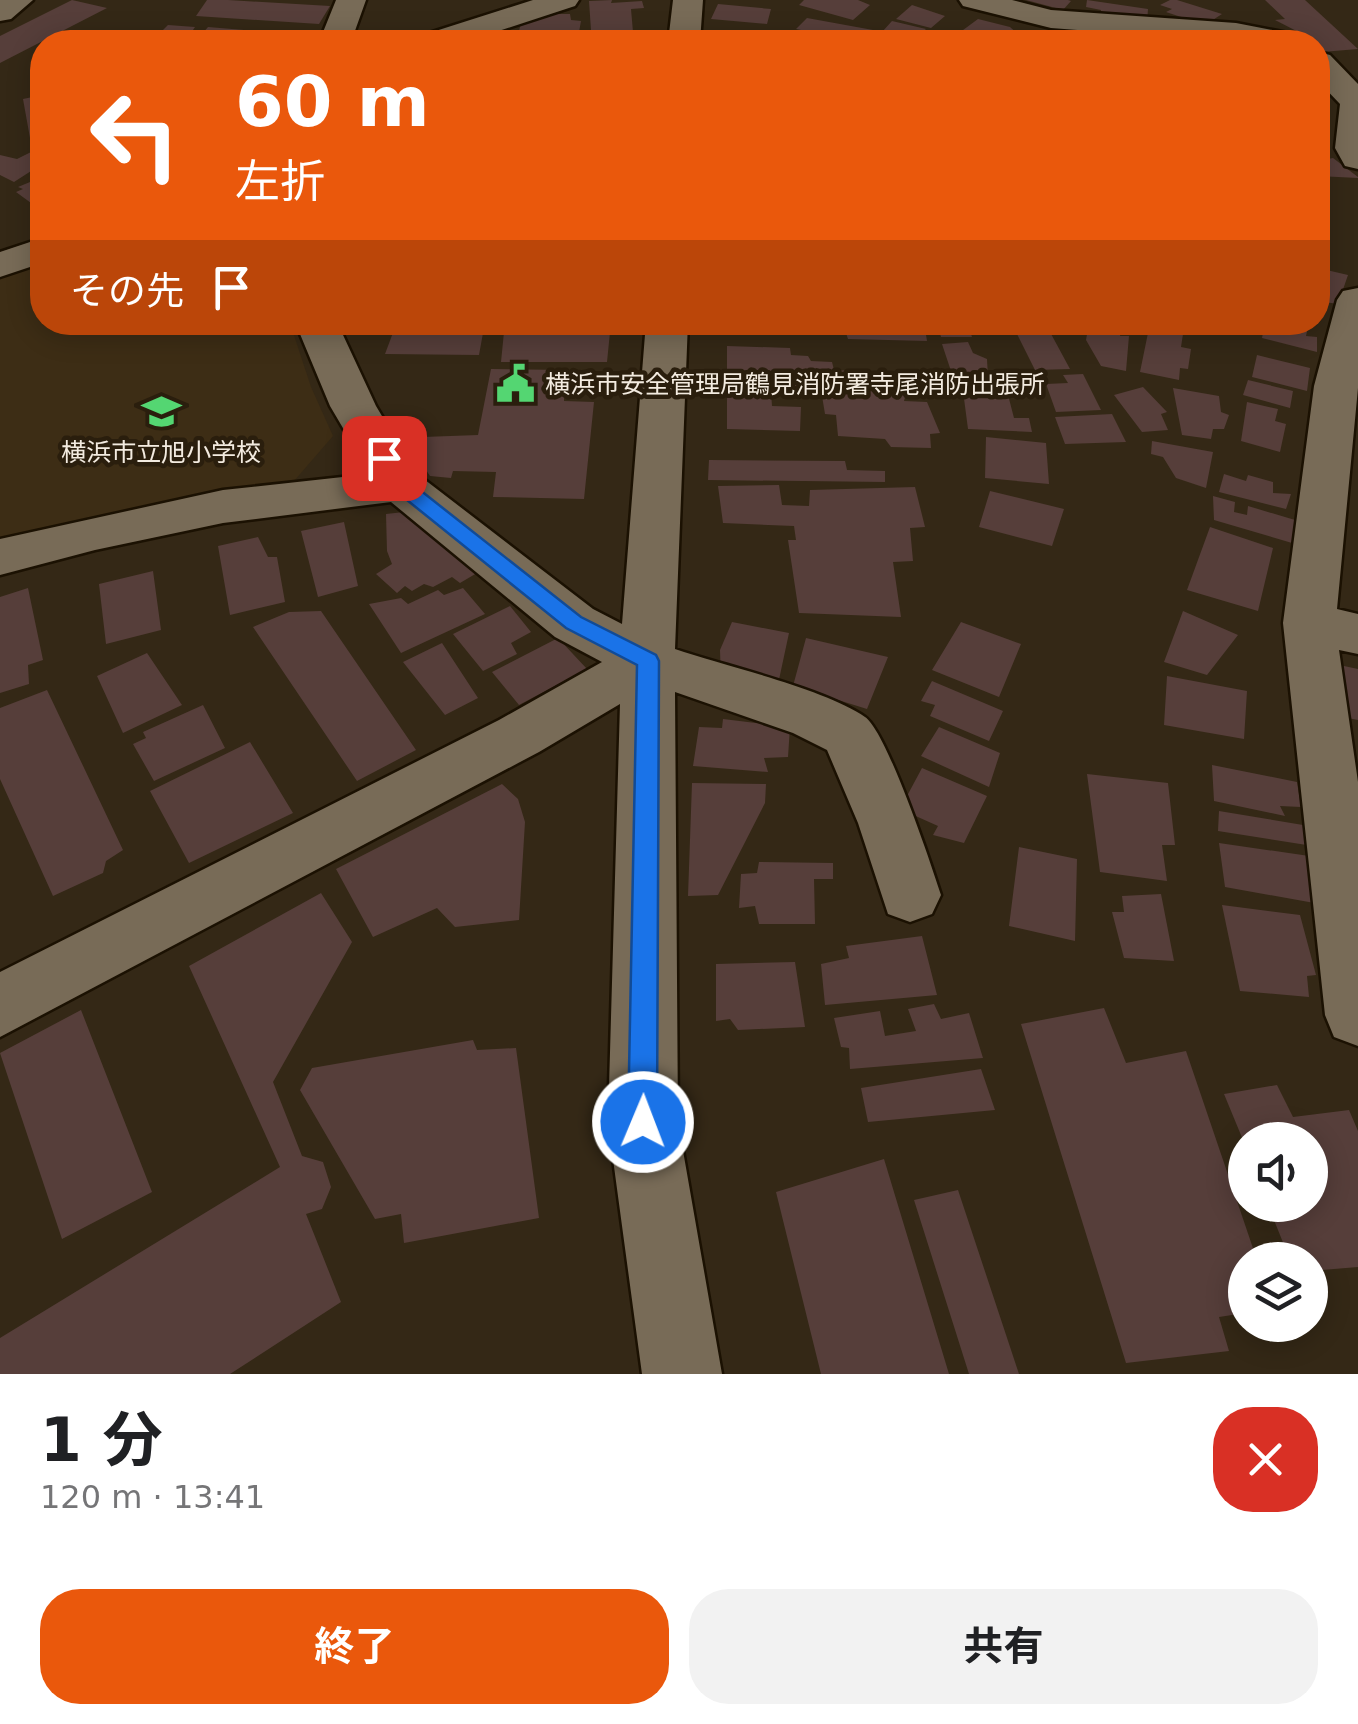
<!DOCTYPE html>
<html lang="ja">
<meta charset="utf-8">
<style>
body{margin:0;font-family:"DejaVu Sans","Noto Sans JP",sans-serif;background:#f2f2f2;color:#202124;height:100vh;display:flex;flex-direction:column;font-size:38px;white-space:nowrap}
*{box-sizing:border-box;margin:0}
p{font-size:32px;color:#757577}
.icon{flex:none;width:55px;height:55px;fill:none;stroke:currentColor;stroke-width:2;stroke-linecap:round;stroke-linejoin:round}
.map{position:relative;height:1374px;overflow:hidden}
.sheet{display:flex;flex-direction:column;background:#fff;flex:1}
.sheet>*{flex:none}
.hud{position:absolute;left:30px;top:30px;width:1300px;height:305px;border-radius:40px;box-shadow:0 5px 25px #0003;background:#ea580c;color:#fff;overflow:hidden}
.controls{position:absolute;left:1228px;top:1122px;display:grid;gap:20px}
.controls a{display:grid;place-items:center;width:100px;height:100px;border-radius:50%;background:#fff;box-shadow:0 5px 25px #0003;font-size:50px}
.pin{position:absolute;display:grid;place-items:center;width:85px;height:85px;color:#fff;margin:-42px;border-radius:20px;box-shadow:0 5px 15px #0006}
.me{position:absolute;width:110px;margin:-55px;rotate:1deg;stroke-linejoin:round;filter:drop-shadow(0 0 8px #0008)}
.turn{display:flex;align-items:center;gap:35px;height:210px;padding:0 40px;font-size:45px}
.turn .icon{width:130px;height:130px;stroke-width:2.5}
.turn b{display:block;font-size:70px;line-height:85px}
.then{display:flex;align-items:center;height:95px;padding:0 40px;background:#0003;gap:20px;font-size:38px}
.round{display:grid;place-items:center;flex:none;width:105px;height:105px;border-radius:40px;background:#f2f2f2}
.overview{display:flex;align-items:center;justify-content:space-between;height:170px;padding:0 40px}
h1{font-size:60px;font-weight:700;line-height:75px}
.action{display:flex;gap:20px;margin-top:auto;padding:20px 40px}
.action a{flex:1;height:115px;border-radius:40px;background:#ea580c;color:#fff;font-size:40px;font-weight:700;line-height:115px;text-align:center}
.action a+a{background:#f2f2f2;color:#202124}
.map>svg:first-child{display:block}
.built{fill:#3d2d15}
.building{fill:#563e3a}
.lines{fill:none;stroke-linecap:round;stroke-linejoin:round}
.minor-casing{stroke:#1b1102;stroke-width:5}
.minor{fill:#786b57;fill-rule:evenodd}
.route{fill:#1a73e8;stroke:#114b97;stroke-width:2.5}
.labels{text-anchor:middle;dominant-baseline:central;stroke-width:9;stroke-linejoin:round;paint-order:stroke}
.poi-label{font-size:25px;fill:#f3ebe0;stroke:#2a1e0d;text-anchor:start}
</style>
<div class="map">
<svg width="1358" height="1374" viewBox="0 0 1358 1374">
<rect width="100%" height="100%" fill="#342816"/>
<path class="built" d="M 42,258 L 42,322 L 290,323 L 311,387 L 333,436 L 294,481 L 39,531 L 0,543 L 0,275 Z"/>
<path class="building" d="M 72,0 L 107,8 L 0,63 L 0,36 Z
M 207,0 L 228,0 L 330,6 L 319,24 L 196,16 Z
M 612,0 L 611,3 L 642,1 L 644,8 L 631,9 L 633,32 L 591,30 L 589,1 Z
M 804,0 L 858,0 L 870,5 L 853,20 L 799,5 Z
M 1026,0 L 1068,0 L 1071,1 L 1063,10 Z
M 1087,0 L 1148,9 L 1147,23 L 1100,18 L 1101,10 L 1086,7 Z
M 1170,0 L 1177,0 L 1222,14 L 1205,25 L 1166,12 L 1172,9 L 1160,5 Z
M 1265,0 L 1305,0 L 1358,49 L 1322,52 L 1318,42 L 1275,20 L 1285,19 Z
M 718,4 L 771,9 L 767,24 L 711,19 Z
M 912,5 L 945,16 L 931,28 L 896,19 Z
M 546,14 L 570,14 L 571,20 L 581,21 L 579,32 L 519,31 L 521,23 L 533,22 L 534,17 Z
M 807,18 L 873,30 L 861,42 L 796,29 Z
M 978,19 L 1010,27 L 1022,38 L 1017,42 L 992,42 L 959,33 Z
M 892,21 L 926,29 L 914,39 L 882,32 Z
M 168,25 L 195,27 L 185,42 L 151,42 Z
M 208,27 L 244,30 L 244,35 L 250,35 L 244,42 L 196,41 Z
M 270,31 L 309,33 L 304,39 L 314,42 L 262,42 Z
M 713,34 L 753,35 L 753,42 L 713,42 Z
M 42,95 L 42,134 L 30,138 L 23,99 Z
M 37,149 L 42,151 L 42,164 L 14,182 L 0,175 L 0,155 L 17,159 Z
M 1333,158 L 1358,177 L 1358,178 L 1318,176 L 1318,161 Z
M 42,177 L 42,211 L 16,192 L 23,189 L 18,187 Z
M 1318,268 L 1348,275 L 1338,304 L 1318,301 Z
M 397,322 L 485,322 L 479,355 L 385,354 Z
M 505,322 L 611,322 L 607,362 L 501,362 Z
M 816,322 L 924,322 L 927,341 L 848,339 L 846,333 L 818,328 Z
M 937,322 L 967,322 L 972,337 L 941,337 Z
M 1265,322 L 1309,322 L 1306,336 L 1317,337 L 1317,352 L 1262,338 Z
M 1089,323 L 1122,327 L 1120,336 L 1129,336 L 1126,371 L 1101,366 L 1086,340 Z
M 1149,328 L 1183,334 L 1181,347 L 1191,349 L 1188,369 L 1180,368 L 1179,380 L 1140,372 Z
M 1050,332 L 1070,369 L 1035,370 L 1017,334 Z
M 968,342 L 973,353 L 987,359 L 988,378 L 954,380 L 942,344 Z
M 727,346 L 790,348 L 791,355 L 808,356 L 811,361 L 832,362 L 834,370 L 853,371 L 853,382 L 878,382 L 881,389 L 897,389 L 906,394 L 904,401 L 927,402 L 940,433 L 930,434 L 931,448 L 891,447 L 885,439 L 838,436 L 836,415 L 825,414 L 822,396 L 808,391 L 771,392 L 772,406 L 801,407 L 800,431 L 727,429 Z
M 1257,355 L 1310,368 L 1307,391 L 1252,377 Z
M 491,369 L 565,370 L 564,401 L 594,402 L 584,499 L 493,497 L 496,472 L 453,471 L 451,478 L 430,476 L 426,470 L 414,470 L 423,437 L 478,435 Z
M 1083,374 L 1101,410 L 1056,412 L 1046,384 L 1068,383 L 1063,375 Z
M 1248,380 L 1293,391 L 1290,408 L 1243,395 Z
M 1143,387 L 1167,412 L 1161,414 L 1168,430 L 1142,432 L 1114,395 Z
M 1173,388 L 1219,396 L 1221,412 L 1229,415 L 1224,429 L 1213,429 L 1211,439 L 1182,435 Z
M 963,391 L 1007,391 L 1014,418 L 1029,418 L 1032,432 L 968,429 Z
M 1247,402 L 1278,409 L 1275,421 L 1286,424 L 1280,452 L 1241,441 Z
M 1112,414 L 1126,442 L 1065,444 L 1055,417 Z
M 986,437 L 1046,443 L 1049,484 L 985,478 Z
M 1152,441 L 1213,452 L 1206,488 L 1176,478 L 1163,457 L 1151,454 Z
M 709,460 L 845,461 L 847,470 L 885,471 L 885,482 L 708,480 Z
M 1224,474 L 1246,481 L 1248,475 L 1273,482 L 1273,493 L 1291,494 L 1286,509 L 1219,492 Z
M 779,485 L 782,505 L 809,506 L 810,490 L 915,487 L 925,527 L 910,528 L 913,561 L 893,562 L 901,617 L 799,613 L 788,540 L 796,540 L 794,526 L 723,523 L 718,486 Z
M 990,491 L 1064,509 L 1052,546 L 979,527 Z
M 1213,496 L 1235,502 L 1234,512 L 1247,515 L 1248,506 L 1295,520 L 1292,543 L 1214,520 Z
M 404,512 L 477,573 L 460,583 L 452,577 L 433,587 L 424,584 L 412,591 L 405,586 L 397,593 L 376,574 L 392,564 L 387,551 L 386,514 Z
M 344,522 L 358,586 L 318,597 L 301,531 Z
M 1210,527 L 1273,548 L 1258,611 L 1187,590 Z
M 258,537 L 268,557 L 277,557 L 285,602 L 230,615 L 218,546 Z
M 153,571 L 161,630 L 106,644 L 99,584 Z
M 28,588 L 43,660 L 28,665 L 29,684 L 0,693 L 0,597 Z
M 463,588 L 485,614 L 401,653 L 369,604 L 401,598 L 408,604 L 438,590 L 444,595 Z
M 510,606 L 531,632 L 511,643 L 517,654 L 483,671 L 453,634 Z
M 321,611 L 416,750 L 357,781 L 253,627 L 289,612 Z
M 1183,611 L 1238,635 L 1207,675 L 1164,662 Z
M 732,622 L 789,633 L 777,689 L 721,681 L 720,650 Z
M 961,622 L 1021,644 L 999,697 L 932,670 Z
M 558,638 L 587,669 L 519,705 L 492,672 Z
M 806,638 L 888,657 L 867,709 L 793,686 Z
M 442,643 L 478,698 L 445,715 L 403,662 Z
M 147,653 L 182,705 L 123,733 L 97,676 Z
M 1330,663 L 1358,669 L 1358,720 L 1337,716 Z
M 1167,676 L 1247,691 L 1244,739 L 1164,725 Z
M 932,681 L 1003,711 L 989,741 L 930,716 L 935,705 L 921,701 Z
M 47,690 L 123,850 L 106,861 L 103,873 L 53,896 L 0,779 L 0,708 Z
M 203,705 L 225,748 L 154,781 L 133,744 L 146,738 L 143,732 Z
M 723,719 L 790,727 L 788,757 L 764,758 L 768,772 L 693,766 L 699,727 L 722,728 Z
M 939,727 L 1000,753 L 989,787 L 921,756 Z
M 250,742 L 293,813 L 189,863 L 150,791 Z
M 1212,765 L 1297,782 L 1301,807 L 1280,806 L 1285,816 L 1214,801 Z
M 922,768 L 987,796 L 964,843 L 933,835 L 938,826 L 900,809 Z
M 1087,774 L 1168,783 L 1175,845 L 1162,845 L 1167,881 L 1100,872 Z
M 692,783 L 766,784 L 765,803 L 718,895 L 688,896 Z
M 502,784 L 518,799 L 525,822 L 519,920 L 455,927 L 437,908 L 373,937 L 336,869 Z
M 1219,811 L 1309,826 L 1313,846 L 1218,831 Z
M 1219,843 L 1316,857 L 1331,906 L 1225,887 Z
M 1019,847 L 1077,859 L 1075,941 L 1009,926 Z
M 759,862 L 833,863 L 833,879 L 814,879 L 815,924 L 759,924 L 755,906 L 739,908 L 741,874 L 757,873 Z
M 321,893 L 352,942 L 273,1082 L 302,1156 L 323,1162 L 331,1187 L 322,1209 L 306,1214 L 341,1302 L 230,1374 L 0,1374 L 0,1338 L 280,1167 L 189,966 Z
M 1161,894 L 1174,961 L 1124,958 L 1112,912 L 1124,912 L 1122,896 Z
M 1222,905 L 1300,915 L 1316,975 L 1307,976 L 1309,997 L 1240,991 Z
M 922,936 L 937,995 L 825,1005 L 821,964 L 849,958 L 846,946 Z
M 795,962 L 805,1027 L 738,1030 L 730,1019 L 716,1021 L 716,964 Z
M 934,1004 L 941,1019 L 969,1013 L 983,1058 L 850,1069 L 849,1048 L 841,1047 L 834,1018 L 880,1011 L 885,1036 L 916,1031 L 908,1009 Z
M 1104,1008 L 1126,1063 L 1186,1051 L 1257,1260 L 1245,1260 L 1245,1313 L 1219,1317 L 1229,1351 L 1126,1363 L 1021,1024 Z
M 81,1010 L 152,1192 L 62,1239 L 0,1053 Z
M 473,1040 L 477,1050 L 516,1048 L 539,1218 L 404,1243 L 401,1214 L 375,1219 L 300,1090 L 312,1068 Z
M 981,1069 L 995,1110 L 868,1122 L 861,1088 Z
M 1277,1085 L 1293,1117 L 1349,1110 L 1358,1131 L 1358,1267 L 1310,1271 L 1310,1260 L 1290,1260 L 1268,1205 L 1310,1205 L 1310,1140 L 1243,1140 L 1224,1094 Z
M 884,1159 L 949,1374 L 821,1374 L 776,1192 Z
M 958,1190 L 1019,1374 L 969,1374 L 914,1200 Z"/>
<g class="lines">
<defs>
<path id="minor" d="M 0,0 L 33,0 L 11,19 L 0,21 Z
M 336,0 L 366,0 L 351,42 L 319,42 Z
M 533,0 L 579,0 L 575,6 L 465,42 L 418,42 L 423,35 Z
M 673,0 L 703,0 L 700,42 L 668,42 Z
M 959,0 L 1012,0 L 1051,10 L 1236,23 L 1293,34 L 1298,41 L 1236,42 L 1051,28 L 963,6 Z
M 1318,52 L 1330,55 L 1358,84 L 1358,169 L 1345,166 L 1335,148 L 1340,104 L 1318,81 Z
M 42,238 L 42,263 L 0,277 L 0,252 Z
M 1358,288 L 1358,388 L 1337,609 L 1358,614 L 1358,654 L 1339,650 L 1358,782 L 1358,1046 L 1334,1037 L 1325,1015 L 1283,623 L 1314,386 L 1337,300 L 1343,291 Z
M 295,322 L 337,322 L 376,406 L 416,473 L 593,609 L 622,624 L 646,322 L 688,322 L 675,649 C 725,666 825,689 865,717 C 887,732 931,864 941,895 L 932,914 L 910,922 L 888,914 L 858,823 L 827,750 L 793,733 L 675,692 L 678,1122 L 722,1374 L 642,1374 L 608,1122 L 620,704 L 539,752 L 0,1037 L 0,972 L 499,720 L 602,662 L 555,637 L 391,502 L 223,523 L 95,550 L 0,575 L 0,539 L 223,490 L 370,474 L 330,406 Z"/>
</defs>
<use href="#minor" class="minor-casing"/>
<use href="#minor" class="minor"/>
</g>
<path class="route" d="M 384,451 L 391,453 L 406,479 L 581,617 L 656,655 L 659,661 L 657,1122 L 653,1132 L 643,1136 L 632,1132 L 628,1122 L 637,665 L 566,628 L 392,488 L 374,458 Z"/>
<defs>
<symbol id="civic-bare" viewBox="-9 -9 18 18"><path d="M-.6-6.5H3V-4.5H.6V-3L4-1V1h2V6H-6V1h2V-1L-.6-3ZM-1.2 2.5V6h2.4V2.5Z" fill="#54d672" stroke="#2a1e0d" stroke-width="2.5" paint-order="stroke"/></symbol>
<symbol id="school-bare" viewBox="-9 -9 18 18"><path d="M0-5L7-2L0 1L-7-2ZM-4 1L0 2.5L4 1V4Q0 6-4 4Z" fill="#54d672" stroke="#2a1e0d" stroke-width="2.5" paint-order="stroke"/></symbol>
</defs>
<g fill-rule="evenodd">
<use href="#civic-bare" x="488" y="356" width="55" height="55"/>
<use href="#school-bare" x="134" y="384" width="55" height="55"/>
</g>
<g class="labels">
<g class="poi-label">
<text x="545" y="384">横浜市安全管理局鶴見消防署寺尾消防出張所</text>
<text x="161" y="452" text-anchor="middle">横浜市立旭小学校</text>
</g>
</g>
</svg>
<div class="controls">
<a><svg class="icon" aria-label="sound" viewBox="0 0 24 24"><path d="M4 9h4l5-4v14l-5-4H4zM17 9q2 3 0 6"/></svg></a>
<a><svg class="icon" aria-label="layers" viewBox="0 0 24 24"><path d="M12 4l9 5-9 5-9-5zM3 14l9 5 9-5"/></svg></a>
</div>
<div class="pin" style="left:384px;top:458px;background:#d93025"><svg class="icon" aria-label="arrive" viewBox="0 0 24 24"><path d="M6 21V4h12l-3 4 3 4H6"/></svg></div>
<svg class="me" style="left:643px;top:1122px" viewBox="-20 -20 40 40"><circle r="17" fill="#1a73e8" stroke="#fff" stroke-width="3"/><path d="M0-11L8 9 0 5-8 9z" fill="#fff"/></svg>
<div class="hud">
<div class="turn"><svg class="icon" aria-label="left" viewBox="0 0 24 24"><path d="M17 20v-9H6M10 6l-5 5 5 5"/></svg><div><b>60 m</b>左折</div></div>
<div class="then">その先<svg class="icon" aria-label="arrive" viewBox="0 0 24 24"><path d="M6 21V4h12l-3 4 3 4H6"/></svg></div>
</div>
</div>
<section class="sheet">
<div class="overview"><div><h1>1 分</h1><p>120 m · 13:41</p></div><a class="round" style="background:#d93025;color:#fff"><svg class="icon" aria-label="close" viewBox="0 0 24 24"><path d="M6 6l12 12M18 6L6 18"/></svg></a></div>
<div class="action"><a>終了</a><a>共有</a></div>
</section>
